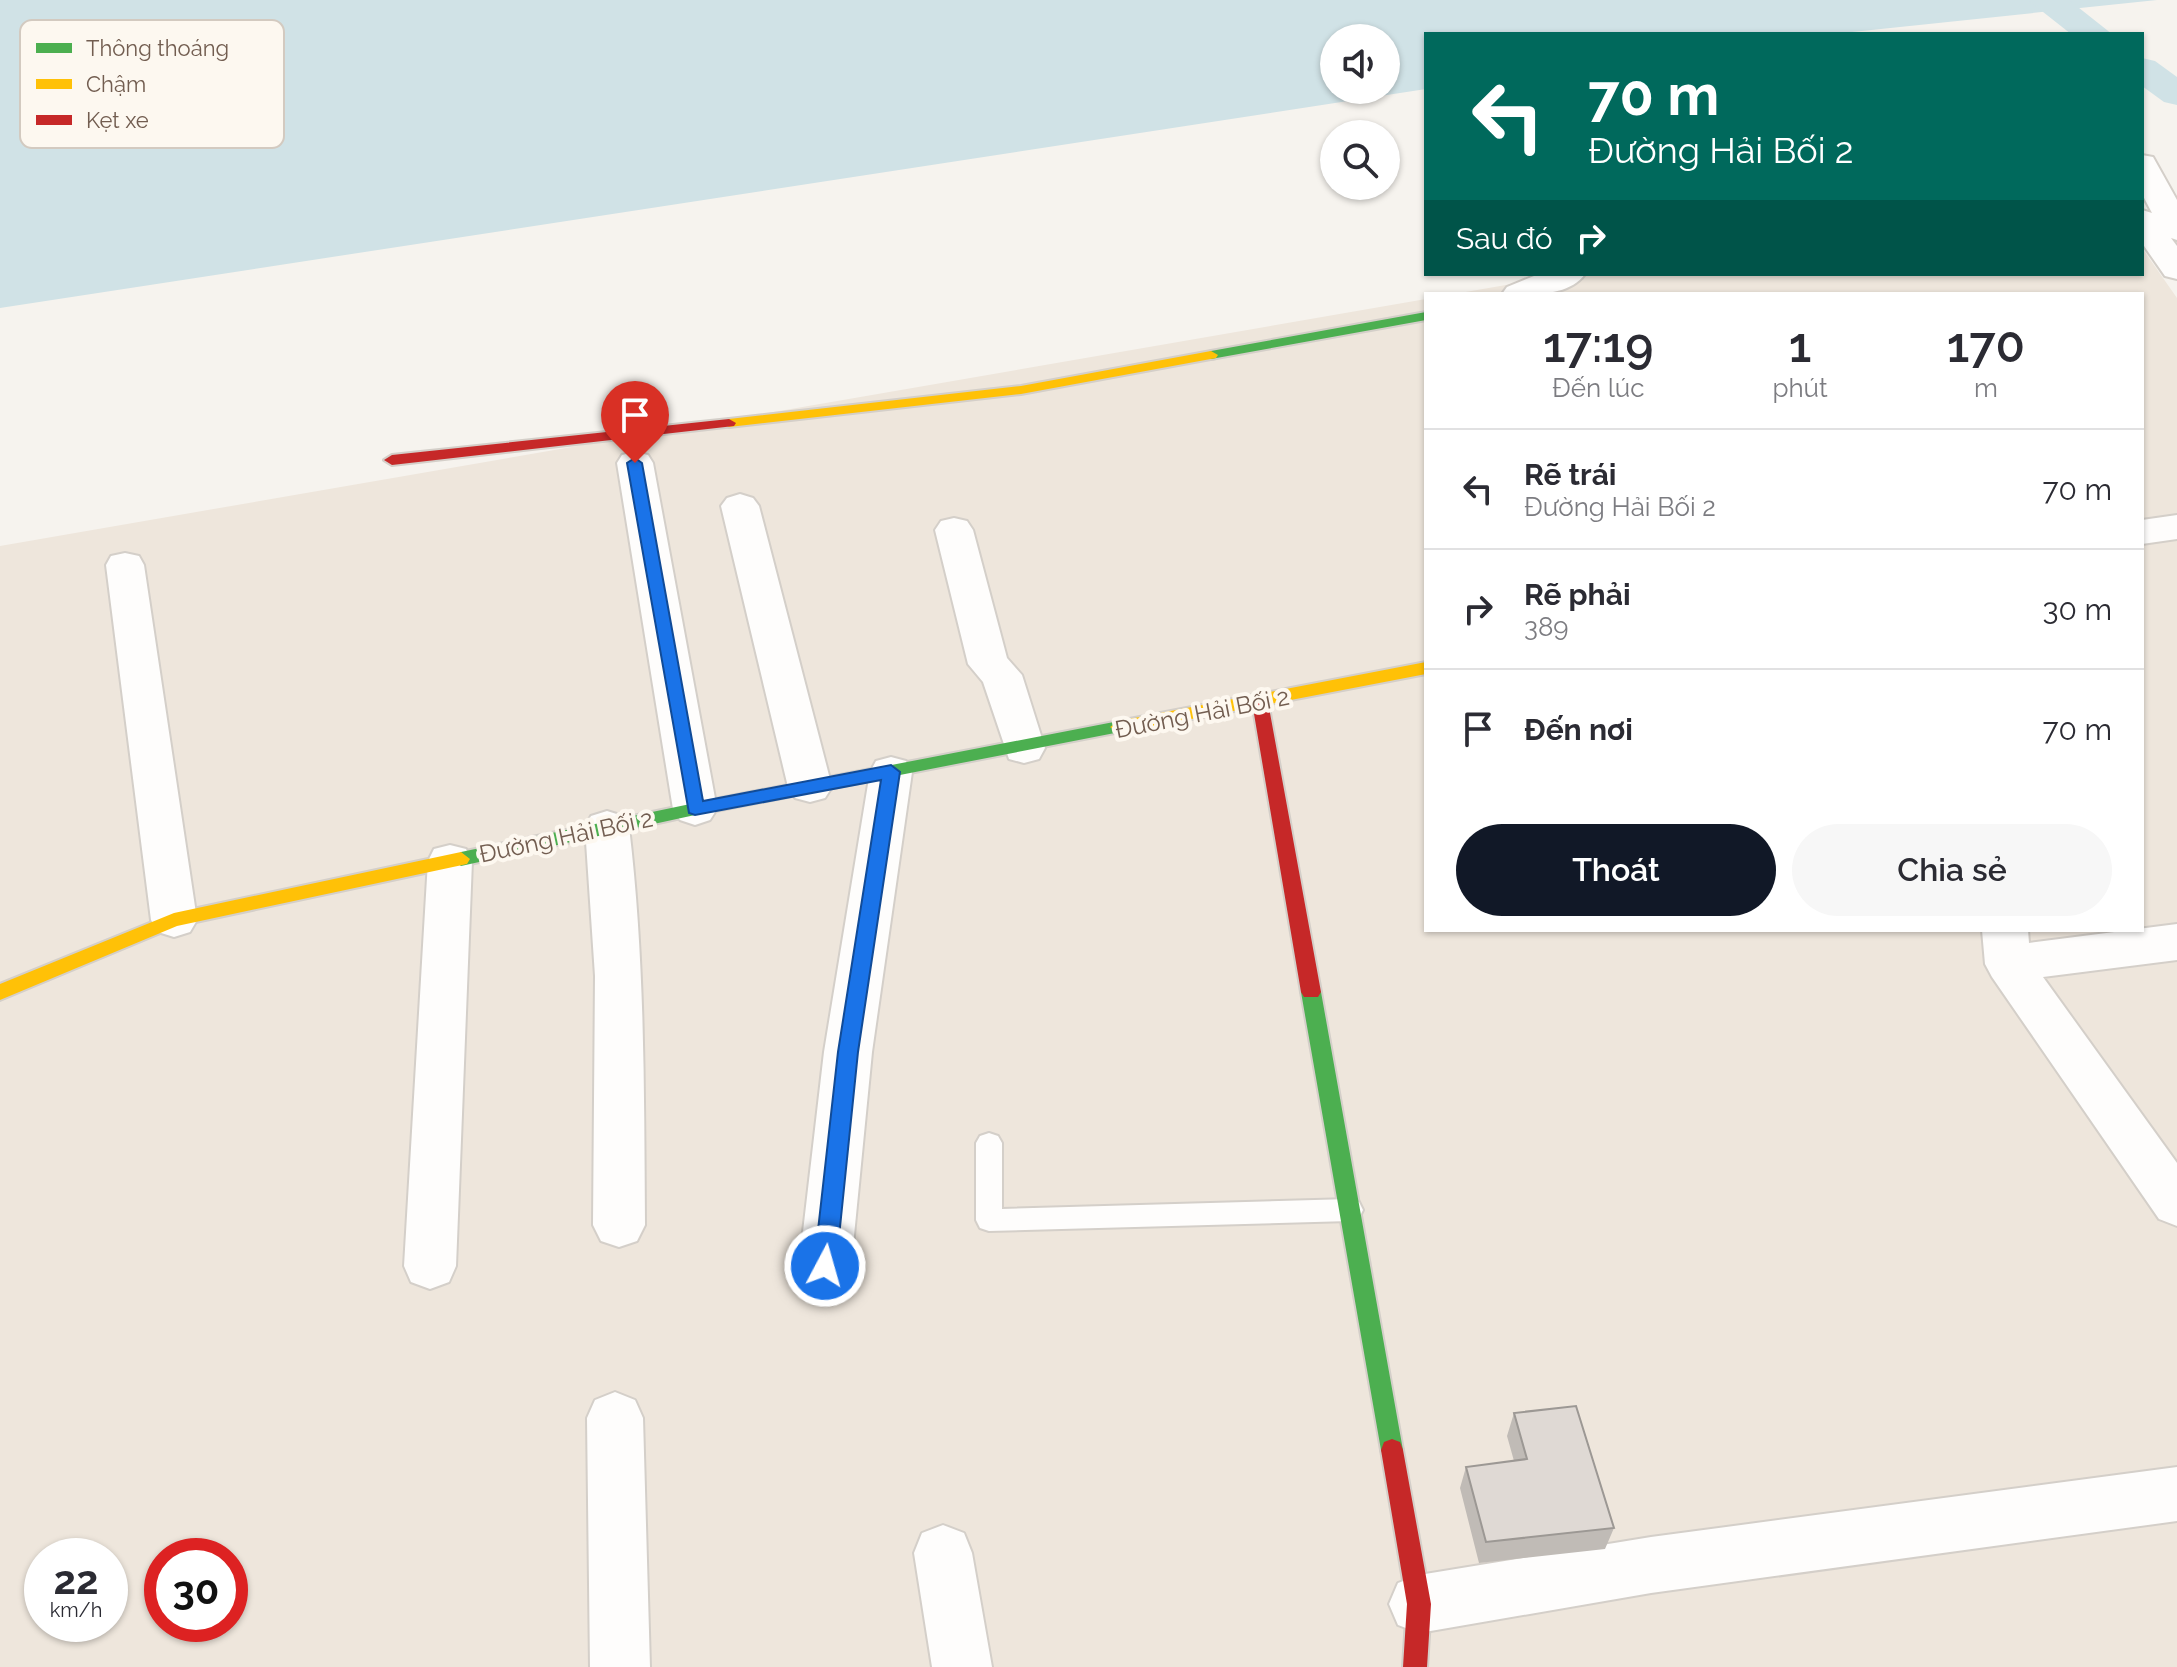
<!DOCTYPE html>
<html lang="vi">
<meta charset="utf-8">
<style>
body{margin:0;font-family:Raleway,sans-serif;background:#f7f7f7;color:#2b2b33;height:100vh;display:flex;flex-direction:column;font-size:30px;white-space:nowrap}
*{box-sizing:border-box;margin:0}
p{font-size:26px;color:#7c7c81}
.icon{flex:none;width:44px;height:44px;fill:none;stroke:currentColor;stroke-width:2;stroke-linecap:round;stroke-linejoin:round}
.map{position:relative;flex:1;overflow:hidden}
.drawer{position:absolute;left:1424px;top:292px;width:720px;height:640px;display:flex;flex-direction:column;background:#fff;border-radius:0px;box-shadow:0 2px 6px #0004}
.drawer>*{flex:none}
.hud{position:absolute;left:1424px;top:32px;width:720px;height:244px;border-radius:0px;box-shadow:0 2px 6px #0004;background:#00695c;color:#fff;overflow:hidden}
.controls{position:absolute;left:1320px;top:24px;display:grid;gap:16px}
.controls a{display:grid;place-items:center;width:80px;height:80px;border-radius:50%;background:#fff;box-shadow:0 2px 6px #0004;font-size:40px}
.speed{position:absolute;left:24px;top:1538px;display:flex;gap:16px;font-size:40px;font-weight:700;text-align:center}
.speed>*{display:grid;place-content:center;width:104px;height:104px;border-radius:50%;background:#fff;box-shadow:0 2px 6px #0004;line-height:1}
.speed small{font-size:20px;font-weight:400}
.speed .limit{border:12px solid #d22;background:#fff;color:#111}
.pin{position:absolute;display:grid;place-items:center;width:68px;height:68px;color:#fff;margin:-82px -34px;border-radius:50% 50% 50% 0;rotate:-45deg;box-shadow:0 0 8px #0007}
.pin .icon{rotate:45deg}
.me{position:absolute;width:88px;margin:-44px;rotate:6deg;stroke-linejoin:round;filter:drop-shadow(0 0 6px #0008)}
.turn{display:flex;align-items:center;gap:28px;height:168px;padding:0 32px;font-size:36px}
.turn .icon{width:104px;height:104px;stroke-width:2.5}
.turn b{display:block;font-size:56px;line-height:68px}
.then{display:flex;align-items:center;height:76px;padding:0 32px;background:#0003;gap:16px;font-size:30px}
.eta{display:flex;justify-content:space-evenly;align-items:center;height:136px;text-align:center}
.eta b{font-size:48px;font-weight:600;line-height:56px}
.button{display:flex;gap:16px;margin-top:auto;padding:16px 32px}
.button a{flex:1;height:92px;border-radius:48px;background:#111827;color:#fff;font-size:32px;font-weight:600;line-height:92px;text-align:center}
.button a+a{background:#f7f7f7;color:#2b2b33}
ul{padding:0;list-style:none}
li{display:flex;align-items:center;gap:24px;height:120px;padding:0 32px;border-top:2px solid #e1e1e2}
li div{flex:1}
li b{display:block;font-size:30px}
li em{font-style:normal}
.map>svg:first-child{display:block}
.residential{fill:#eee6dc;fill-rule:evenodd}
.water{fill:#d0e2e6;fill-rule:evenodd}
.lines{fill:none;stroke-linecap:round;stroke-linejoin:round}
.canal{fill:#d0e2e6;fill-rule:evenodd}
.lane-casing{stroke:#d4cfc9;stroke-width:4}
.street-casing{stroke:#d4cfc9;stroke-width:4}
.fast-casing{stroke:#d4cfc9;stroke-width:4}
.slow-casing{stroke:#d4cfc9;stroke-width:4}
.jam-casing{stroke:#d4cfc9;stroke-width:4}
.lane{fill:#fefdfc;fill-rule:evenodd}
.street{fill:#fefdfc;fill-rule:evenodd}
.fast{fill:#4caf50;fill-rule:evenodd}
.slow{fill:#ffc107;fill-rule:evenodd}
.jam{fill:#c62828;fill-rule:evenodd}
.wall{fill:#c0bbb6}
.building{fill:#dfd9d4;stroke:#9c9894;stroke-width:2}
.route{fill:#1a73e8;stroke:#114b97;stroke-width:2}
.labels{text-anchor:middle;dominant-baseline:central;stroke-width:8;stroke-linejoin:round;paint-order:stroke}
.street-label{font-size:24px;fill:#725d50;stroke:#fdf8f0}
.key{fill:#fdf8f0;stroke:#d3cac0;stroke-width:2}
.key-label{font-size:22px;fill:#725d50}
</style>
<div class="map">
<svg width="2177" height="1667" viewBox="0 0 2177 1667">
<rect width="100%" height="100%" fill="#f6f3ee"/>
<path class="residential" d="M 2142,248 L 2177,298 L 2177,1667 L 0,1667 L 0,546 L 1426,299 L 1426,930 L 2142,930 L 2142,294 L 1454,294 L 1570,274 L 2142,274 ZM 42,1556 L 110,1556 L 110,1624 L 42,1624 ZM 162,1556 L 230,1556 L 230,1624 L 162,1624 Z"/>
<path class="water" d="M 0,0 L 2157,0 L 1833,34 L 1426,34 L 1426,89 L 0,308 ZM 1334,38 L 1386,38 L 1386,90 L 1334,90 Z"/>
<g class="lines">
<path class="canal" d="M 2028,0 L 2069,0 L 2112,34 L 2071,34 Z
M 2142,58 L 2155,61 L 2177,77 L 2177,105 L 2164,102 L 2142,86 Z"/>
<defs>
<path id="lane" d="M 989,1133 L 998,1136 L 1002,1143 L 1002,1209 L 1350,1199 L 1359,1202 L 1363,1210 L 1359,1218 L 1350,1221 L 989,1231 L 980,1228 L 976,1220 L 976,1143 L 980,1136 Z"/>
<path id="street" d="M 2142,155 L 2153,157 L 2177,200 L 2177,240 L 2171,238 L 2177,246 L 2177,279 L 2165,276 L 2142,243 L 2142,210 L 2152,213 L 2142,194 Z
M 1539,274 L 1585,274 C 1568,298 1528,294 1502,294 L 1507,287 Z
M 635,452 L 648,455 L 653,463 L 717,809 L 710,820 L 695,825 L 680,820 L 673,809 L 617,463 L 622,455 Z
M 740,494 L 753,498 L 759,506 L 832,787 L 825,798 L 810,802 L 795,798 L 788,787 L 721,506 L 727,498 Z
M 2177,515 L 2177,539 L 2142,544 L 2142,520 Z
M 954,518 L 967,521 L 973,530 L 1007,658 L 1022,675 L 1045,748 L 1039,759 L 1024,763 L 1009,759 L 983,682 L 968,664 L 935,530 L 941,521 Z
M 125,553 L 139,556 L 144,565 L 197,920 L 190,932 L 174,937 L 158,932 L 151,920 L 106,565 L 111,556 Z
M 891,757 L 906,761 L 912,772 L 872,1052 L 851,1266 L 844,1282 L 825,1289 L 806,1282 L 799,1266 L 824,1052 L 870,772 L 876,761 Z
M 607,811 L 623,816 L 629,827 C 645,959 644,1092 645,1225 L 637,1241 L 619,1247 L 601,1241 L 593,1225 L 595,976 L 585,827 L 591,816 Z
M 450,845 L 466,849 L 472,861 L 456,1266 L 449,1282 L 430,1289 L 411,1282 L 404,1266 L 428,861 L 434,849 Z
M 2177,924 L 2177,960 L 2043,977 L 2177,1163 L 2177,1226 L 2159,1219 L 1992,977 L 1985,964 L 1982,930 L 2028,930 L 2029,943 Z
M 615,1392 L 635,1400 L 643,1418 L 650,1667 L 590,1667 L 587,1418 L 595,1400 Z
M 2177,1467 L 2177,1521 L 1651,1593 L 1419,1633 L 1398,1625 L 1389,1604 L 1398,1583 L 1419,1575 L 1651,1537 Z
M 943,1525 L 964,1533 L 972,1553 L 992,1667 L 932,1667 L 914,1553 L 922,1533 Z"/>
<path id="fast" d="M 1426,312 L 1426,320 L 1211,359 L 1204,355 L 1211,351 Z
M 1119,721 L 1128,727 L 1125,731 L 695,815 L 461,866 L 452,859 L 461,852 L 695,803 Z
M 1311,984 L 1318,987 L 1321,992 L 1403,1450 L 1400,1458 L 1392,1461 L 1384,1458 L 1381,1450 L 1301,992 L 1304,987 Z"/>
<path id="slow" d="M 1211,351 L 1218,355 L 1216,358 L 1021,394 L 729,427 L 722,423 L 729,419 L 1021,386 Z
M 1426,662 L 1426,674 L 1119,733 L 1110,727 L 1119,721 Z
M 461,852 L 470,859 L 467,864 L 177,926 L 0,1000 L 0,984 L 174,913 Z"/>
<path id="jam" d="M 729,419 L 736,423 L 734,426 L 392,465 L 384,460 L 392,455 Z
M 1260,696 L 1268,702 L 1321,992 L 1318,997 L 1304,997 L 1301,992 L 1252,702 Z
M 1392,1439 L 1400,1442 L 1403,1450 L 1431,1604 L 1427,1667 L 1403,1667 L 1407,1604 L 1381,1450 L 1384,1442 Z"/>
</defs>
<use href="#lane" class="lane-casing"/>
<use href="#street" class="street-casing"/>
<use href="#fast" class="fast-casing"/>
<use href="#slow" class="slow-casing"/>
<use href="#jam" class="jam-casing"/>
<use href="#lane" class="lane"/>
<use href="#street" class="street"/>
<use href="#fast" class="fast"/>
<use href="#slow" class="slow"/>
<use href="#jam" class="jam"/>
</g>
<path class="wall" d="M 1514,1413 L 1614,1528 L 1605,1549 L 1479,1563 L 1460,1488 L 1466,1467 L 1514,1461 L 1507,1436 Z"/>
<path class="building" d="M 1576,1406 L 1614,1528 L 1486,1542 L 1466,1467 L 1527,1459 L 1514,1413 Z"/>
<path class="route" d="M 635,458 L 642,463 L 703,801 L 891,765 L 900,772 L 858,1052 L 836,1266 L 833,1272 L 817,1272 L 814,1266 L 838,1052 L 881,780 L 695,815 L 689,813 L 627,463 Z"/>
<g class="labels">
<g class="street-label">
<text transform="translate(1202 713) rotate(-11)">Đường Hải Bối 2</text>
<text transform="translate(566 836) rotate(-12)">Đường Hải Bối 2</text>
</g>
</g>
<rect x="20" y="20" width="264" height="128" rx="12" class="key"/>
<rect x="36" y="43" width="36" height="10" fill="#4caf50"/>
<rect x="36" y="79" width="36" height="10" fill="#ffc107"/>
<rect x="36" y="115" width="36" height="10" fill="#c62828"/>
<g class="key-label">
<text x="86" y="56">Thông thoáng</text>
<text x="86" y="92">Chậm</text>
<text x="86" y="128">Kẹt xe</text>
</g>
</svg>
<div class="controls">
<a><svg class="icon" aria-label="sound" viewBox="0 0 24 24"><path d="M4 9h4l5-4v14l-5-4H4zM17 9q2 3 0 6"/></svg></a>
<a><svg class="icon" aria-label="search" viewBox="0 0 24 24"><circle cx="10" cy="10" r="6"/><path d="M15 15l6 6"/></svg></a>
</div>
<div class="speed"><div>22<small>km/h</small></div><div class="limit">30</div></div>
<div class="pin" style="left:635px;top:463px;background:#d93025"><svg class="icon" aria-label="arrive" viewBox="0 0 24 24"><path d="M6 21V4h12l-3 4 3 4H6"/></svg></div>
<svg class="me" style="left:825px;top:1266px" viewBox="-20 -20 40 40"><circle r="17" fill="#1a73e8" stroke="#fff" stroke-width="3"/><path d="M0-11L8 9 0 5-8 9z" fill="#fff"/></svg>
<div class="hud">
<div class="turn"><svg class="icon" aria-label="left" viewBox="0 0 24 24"><path d="M17 20v-9H6M10 6l-5 5 5 5"/></svg><div><b>70 m</b>Đường Hải Bối 2</div></div>
<div class="then">Sau đó<svg class="icon" aria-label="right" viewBox="0 0 24 24"><path d="M7 20v-9h11M14 6l5 5-5 5"/></svg></div>
</div>
<section class="drawer">
<div class="eta">
<div><b>17:19</b><p>Đến lúc</p></div>
<div><b>1</b><p>phút</p></div>
<div><b>170</b><p>m</p></div>
</div>
<ul>
<li><svg class="icon" aria-label="left" viewBox="0 0 24 24"><path d="M17 20v-9H6M10 6l-5 5 5 5"/></svg><div><b>Rẽ trái</b><p>Đường Hải Bối 2</p></div><em>70 m</em></li>
<li><svg class="icon" aria-label="right" viewBox="0 0 24 24"><path d="M7 20v-9h11M14 6l5 5-5 5"/></svg><div><b>Rẽ phải</b><p>389</p></div><em>30 m</em></li>
<li><svg class="icon" aria-label="arrive" viewBox="0 0 24 24"><path d="M6 21V4h12l-3 4 3 4H6"/></svg><div><b>Đến nơi</b></div><em>70 m</em></li>
</ul>
<div class="button"><a>Thoát</a><a>Chia sẻ</a></div>
</section>
</div>
